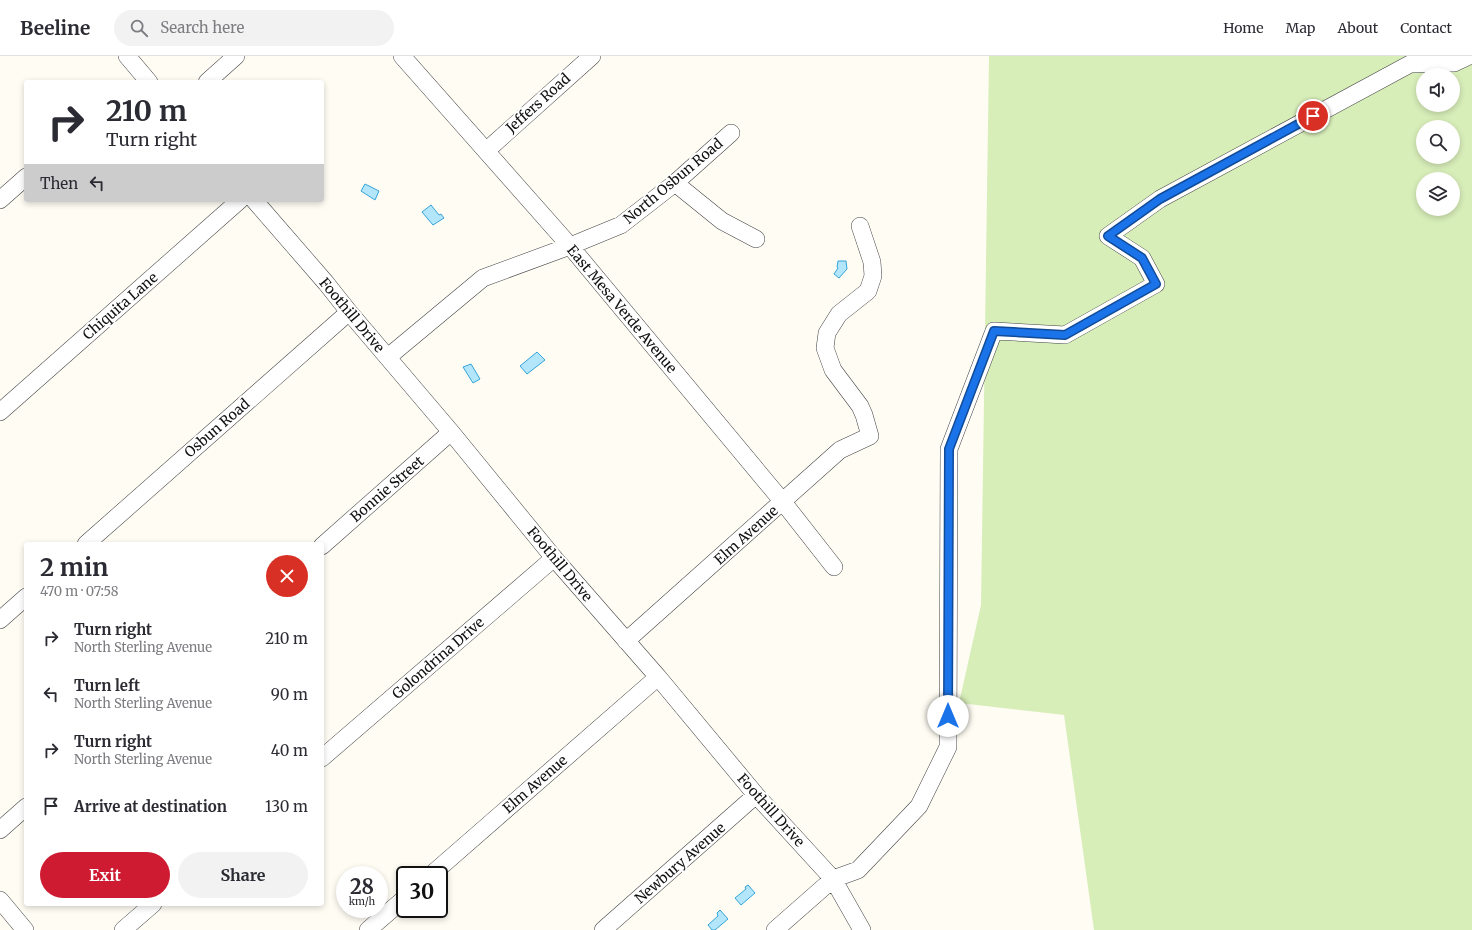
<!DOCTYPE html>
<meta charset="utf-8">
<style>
body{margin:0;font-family:Merriweather,serif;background:#f2f2f3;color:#2b2b33;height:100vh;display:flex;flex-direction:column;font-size:15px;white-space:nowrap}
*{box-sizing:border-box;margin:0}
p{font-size:13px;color:#7c7c81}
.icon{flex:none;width:22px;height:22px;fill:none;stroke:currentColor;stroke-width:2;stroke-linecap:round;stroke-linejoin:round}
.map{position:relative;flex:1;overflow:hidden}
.panel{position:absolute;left:24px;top:486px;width:300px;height:364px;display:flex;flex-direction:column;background:#fff;border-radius:4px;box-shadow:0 2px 6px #0003}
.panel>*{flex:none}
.guide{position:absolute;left:24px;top:24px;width:300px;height:122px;border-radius:4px;box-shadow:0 2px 6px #0003;background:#fff;color:#2b2b33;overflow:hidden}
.fabs{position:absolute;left:1416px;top:12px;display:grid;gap:8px}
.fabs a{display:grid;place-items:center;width:44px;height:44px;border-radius:50%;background:#fff;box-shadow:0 2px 6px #0003;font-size:20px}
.speed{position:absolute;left:336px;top:810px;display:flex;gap:8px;font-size:20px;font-weight:700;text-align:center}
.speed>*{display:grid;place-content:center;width:52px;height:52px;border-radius:50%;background:#fff;box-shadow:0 2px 6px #0003;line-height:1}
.speed small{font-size:10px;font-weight:400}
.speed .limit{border:2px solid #111;border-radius:6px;background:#fff;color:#111}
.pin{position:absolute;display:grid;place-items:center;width:34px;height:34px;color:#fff;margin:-17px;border:2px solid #fff;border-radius:50%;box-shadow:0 1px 4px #0007}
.me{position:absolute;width:44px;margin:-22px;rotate:0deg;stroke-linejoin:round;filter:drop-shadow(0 0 3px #0008)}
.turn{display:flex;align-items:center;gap:14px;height:84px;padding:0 16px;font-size:18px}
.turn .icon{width:52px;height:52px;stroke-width:2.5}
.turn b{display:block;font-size:28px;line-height:34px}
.then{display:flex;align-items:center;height:38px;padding:0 16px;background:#0003;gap:8px;font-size:15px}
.round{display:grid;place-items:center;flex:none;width:42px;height:42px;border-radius:21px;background:#f2f2f3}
.head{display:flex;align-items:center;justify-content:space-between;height:68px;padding:0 16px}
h1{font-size:24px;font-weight:700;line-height:30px}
.primary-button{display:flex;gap:8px;margin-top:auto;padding:8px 16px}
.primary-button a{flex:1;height:46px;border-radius:24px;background:#ce1b31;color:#fff;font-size:16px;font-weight:700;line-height:46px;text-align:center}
.primary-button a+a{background:#f2f2f3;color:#2b2b33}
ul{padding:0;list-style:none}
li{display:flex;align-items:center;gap:12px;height:56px;padding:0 16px}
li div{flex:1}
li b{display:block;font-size:15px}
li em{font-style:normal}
header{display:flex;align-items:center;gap:24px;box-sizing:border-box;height:56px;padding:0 20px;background:#fff;border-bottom:1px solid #e1e1e2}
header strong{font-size:19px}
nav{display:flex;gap:22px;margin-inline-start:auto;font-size:14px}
.search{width:280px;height:36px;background:#f2f2f3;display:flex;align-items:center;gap:10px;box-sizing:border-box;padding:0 14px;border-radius:22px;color:#7c7c81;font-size:15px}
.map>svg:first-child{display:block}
.green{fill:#d8eeb9;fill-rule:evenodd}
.water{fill:#b3e6fb;stroke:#34a4d9}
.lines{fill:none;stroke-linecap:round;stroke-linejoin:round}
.minor-casing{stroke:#434343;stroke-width:18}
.minor{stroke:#fff;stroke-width:17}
.route-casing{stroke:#114b97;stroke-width:10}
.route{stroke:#1a73e8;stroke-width:7}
.labels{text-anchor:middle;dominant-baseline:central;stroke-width:4;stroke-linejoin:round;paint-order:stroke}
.street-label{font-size:14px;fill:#101010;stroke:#fff}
</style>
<header>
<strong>Beeline</strong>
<div class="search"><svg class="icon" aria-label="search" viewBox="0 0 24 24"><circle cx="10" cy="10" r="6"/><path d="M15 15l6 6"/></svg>Search here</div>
<nav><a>Home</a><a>Map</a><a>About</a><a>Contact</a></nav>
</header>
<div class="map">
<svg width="1472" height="874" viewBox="0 0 1472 874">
<rect width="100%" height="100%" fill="#fffcf4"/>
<path class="green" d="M 989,0 L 1472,0 L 1472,874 L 1094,874 L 1064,659 L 959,647 L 981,549 ZM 1423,19 L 1453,19 L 1453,49 L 1423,49 ZM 1423,71 L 1453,71 L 1453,101 L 1423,101 ZM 1423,123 L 1453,123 L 1453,153 L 1423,153 Z"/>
<path class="water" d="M 365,128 L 379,135 L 375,144 L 361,135 Z
M 431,149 L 439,159 L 441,158 L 444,162 L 433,169 L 422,156 Z
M 838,205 L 846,205 L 847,213 L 839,222 L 834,218 L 838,212 L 837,211 Z
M 537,296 L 545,304 L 527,318 L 520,310 Z
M 471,308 L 480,323 L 473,327 L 463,311 Z
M 748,829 L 755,837 L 741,849 L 735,842 L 746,833 L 745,831 Z
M 720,854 L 728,863 L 715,874 L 712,874 L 708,869 L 718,860 L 717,857 Z"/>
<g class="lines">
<defs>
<path id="minor" d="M 127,0 L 149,26
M 402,0 L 570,190 L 783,446 L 834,511
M 207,26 L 236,0
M 486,95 L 592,0
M 675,127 L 722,165 L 756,183
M 0,144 L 26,121
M 254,144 L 326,227 L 349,256 L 451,376 L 554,502 L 658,621 L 756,739 L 833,823 L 862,874
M 388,301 L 483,222 L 570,190 L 621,169 L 675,127 L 731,77
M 0,356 L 240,144
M 86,488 L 349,256
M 322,490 L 451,376
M 0,564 L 26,541
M 626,585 L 840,394 L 870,380 L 864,359 L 860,350 L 833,314 L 825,292 L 827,277 L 839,258 L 868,235 L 873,220 L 872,206 L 860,170
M 322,702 L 554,502
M 0,774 L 26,751
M 431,819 L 658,621
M 0,844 L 25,874
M 123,874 L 153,848
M 368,874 L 405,842
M 603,874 L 756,739
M 775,874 L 833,823 L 858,814 L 919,750 L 948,691 L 949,393 L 994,275 L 1065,279 L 1156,228 L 1142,202 L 1108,180 L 1160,143 L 1410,8 L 1454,7 L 1469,0"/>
</defs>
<use href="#minor" class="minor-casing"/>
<use href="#minor" class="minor"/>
</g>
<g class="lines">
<defs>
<path id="route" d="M 948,660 L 949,393 L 994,275 L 1065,279 L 1156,228 L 1142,202 L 1108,180 L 1160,143 L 1313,60"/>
</defs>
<use href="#route" class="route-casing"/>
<use href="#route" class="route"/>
</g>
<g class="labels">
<g class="street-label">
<text transform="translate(538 47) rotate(-42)">Jeffers Road</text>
<text transform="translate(673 125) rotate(-40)">North Osbun Road</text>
<text transform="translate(120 250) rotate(-41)">Chiquita Lane</text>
<text transform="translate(622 253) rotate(50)">East Mesa Verde Avenue</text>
<text transform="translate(352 259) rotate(50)">Foothill Drive</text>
<text transform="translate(217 372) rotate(-41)">Osbun Road</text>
<text transform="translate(387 433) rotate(-41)">Bonnie Street</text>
<text transform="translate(746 479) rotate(-42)">Elm Avenue</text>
<text transform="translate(560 508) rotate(50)">Foothill Drive</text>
<text transform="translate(438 602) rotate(-41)">Golondrina Drive</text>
<text transform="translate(535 728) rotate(-41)">Elm Avenue</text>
<text transform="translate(771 754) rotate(48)">Foothill Drive</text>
<text transform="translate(680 807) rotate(-41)">Newbury Avenue</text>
</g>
</g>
</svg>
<div class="fabs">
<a><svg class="icon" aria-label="sound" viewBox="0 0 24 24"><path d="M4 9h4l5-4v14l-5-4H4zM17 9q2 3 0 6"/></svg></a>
<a><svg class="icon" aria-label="search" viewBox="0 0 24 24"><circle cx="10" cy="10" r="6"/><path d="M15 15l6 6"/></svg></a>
<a><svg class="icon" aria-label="layers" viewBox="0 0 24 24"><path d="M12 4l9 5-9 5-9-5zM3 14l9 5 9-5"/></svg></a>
</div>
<div class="speed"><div>28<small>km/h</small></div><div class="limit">30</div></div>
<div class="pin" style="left:1313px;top:60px;background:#d93025"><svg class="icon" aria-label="arrive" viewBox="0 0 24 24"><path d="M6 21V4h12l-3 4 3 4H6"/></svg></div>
<svg class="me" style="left:948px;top:660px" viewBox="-20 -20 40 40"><circle r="19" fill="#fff"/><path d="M0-13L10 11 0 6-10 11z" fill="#1a73e8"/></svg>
<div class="guide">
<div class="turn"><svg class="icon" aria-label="right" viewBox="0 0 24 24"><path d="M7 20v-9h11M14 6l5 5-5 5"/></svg><div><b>210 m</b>Turn right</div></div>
<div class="then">Then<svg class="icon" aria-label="left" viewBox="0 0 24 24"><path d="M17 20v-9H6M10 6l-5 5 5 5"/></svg></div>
</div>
<section class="panel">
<div class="head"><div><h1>2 min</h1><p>470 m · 07:58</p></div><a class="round" style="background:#d93025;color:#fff"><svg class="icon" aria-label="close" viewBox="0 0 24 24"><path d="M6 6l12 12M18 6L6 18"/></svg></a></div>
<ul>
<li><svg class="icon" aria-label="right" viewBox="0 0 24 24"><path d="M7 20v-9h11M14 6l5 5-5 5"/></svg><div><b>Turn right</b><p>North Sterling Avenue</p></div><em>210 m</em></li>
<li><svg class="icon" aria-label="left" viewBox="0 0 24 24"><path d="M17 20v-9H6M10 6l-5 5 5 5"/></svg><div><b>Turn left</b><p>North Sterling Avenue</p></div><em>90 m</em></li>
<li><svg class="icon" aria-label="right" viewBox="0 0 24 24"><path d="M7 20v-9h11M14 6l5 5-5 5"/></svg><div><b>Turn right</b><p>North Sterling Avenue</p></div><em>40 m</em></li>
<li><svg class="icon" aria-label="arrive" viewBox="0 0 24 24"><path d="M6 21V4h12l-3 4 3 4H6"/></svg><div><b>Arrive at destination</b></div><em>130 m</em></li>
</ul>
<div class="primary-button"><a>Exit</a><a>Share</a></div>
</section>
</div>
